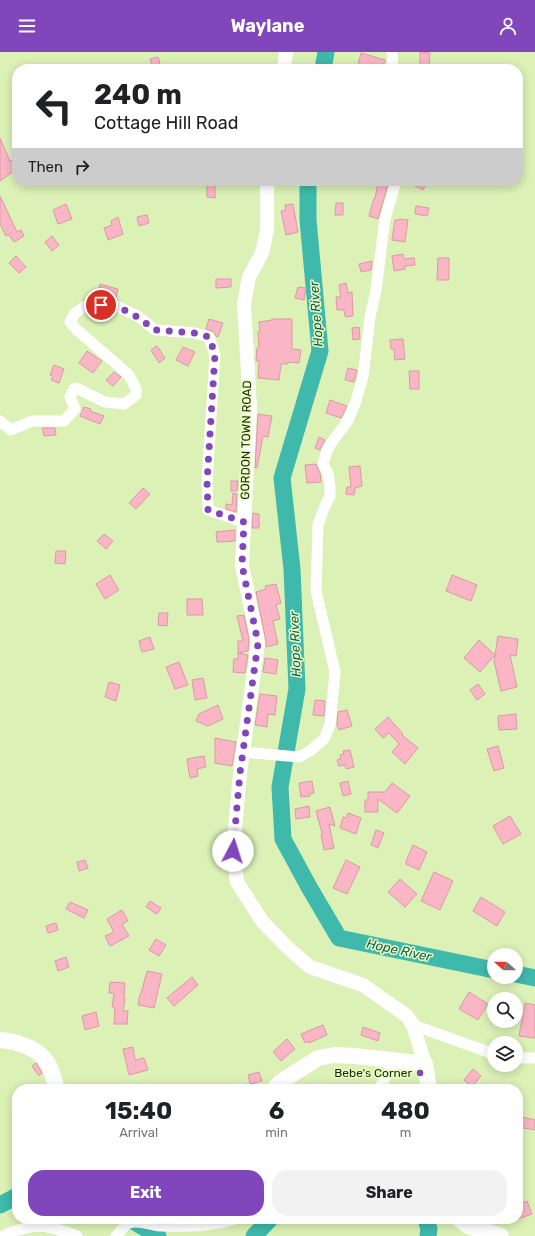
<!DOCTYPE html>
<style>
body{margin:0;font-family:Rubik,sans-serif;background:#f2f2f2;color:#202124;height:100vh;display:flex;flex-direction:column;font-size:15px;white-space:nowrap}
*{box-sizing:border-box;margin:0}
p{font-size:13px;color:#757577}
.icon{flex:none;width:22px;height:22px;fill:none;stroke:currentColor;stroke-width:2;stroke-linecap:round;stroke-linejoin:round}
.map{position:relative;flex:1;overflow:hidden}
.side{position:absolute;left:12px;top:1032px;width:511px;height:140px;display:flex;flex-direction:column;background:#fff;border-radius:16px;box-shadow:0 2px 10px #0003}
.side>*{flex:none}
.hud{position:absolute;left:12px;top:12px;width:511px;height:122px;border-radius:16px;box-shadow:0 2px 10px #0003;background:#fff;color:#202124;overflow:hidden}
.needle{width:26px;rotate:291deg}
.fabs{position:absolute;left:487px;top:896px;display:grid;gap:8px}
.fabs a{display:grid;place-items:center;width:36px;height:36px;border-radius:50%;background:#fff;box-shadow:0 2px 10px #0003;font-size:20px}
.pin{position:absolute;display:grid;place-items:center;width:34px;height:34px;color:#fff;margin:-17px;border:2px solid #fff;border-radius:50%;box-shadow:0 1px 4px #0007}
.me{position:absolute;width:44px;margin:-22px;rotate:5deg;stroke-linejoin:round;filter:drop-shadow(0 0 3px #0008)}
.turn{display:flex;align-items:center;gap:14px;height:84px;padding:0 16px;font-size:18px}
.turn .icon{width:52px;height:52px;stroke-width:2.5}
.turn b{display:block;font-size:28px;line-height:34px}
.then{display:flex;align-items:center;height:38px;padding:0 16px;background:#0003;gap:8px;font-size:15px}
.eta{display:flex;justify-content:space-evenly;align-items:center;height:68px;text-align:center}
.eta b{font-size:24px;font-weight:700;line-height:28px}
.action{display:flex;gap:8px;margin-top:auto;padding:8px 16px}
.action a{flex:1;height:46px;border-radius:16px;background:#8146bb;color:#fff;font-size:16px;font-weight:700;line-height:46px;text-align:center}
.action a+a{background:#f2f2f2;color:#202124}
header{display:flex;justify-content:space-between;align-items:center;height:52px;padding:0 16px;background:#8146bb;color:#fff;font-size:18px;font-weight:700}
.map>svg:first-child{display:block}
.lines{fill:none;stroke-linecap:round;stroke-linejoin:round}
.river{stroke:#3eb9ab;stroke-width:17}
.building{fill:#fab6c5;stroke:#db99a8}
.minor{stroke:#fff;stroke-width:11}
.tertiary{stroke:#fff;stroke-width:14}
.secondary{stroke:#fff;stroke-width:16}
.route{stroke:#8146bb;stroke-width:7;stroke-dasharray:0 12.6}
.poi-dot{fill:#8146bb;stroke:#e9ffc2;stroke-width:1.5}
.labels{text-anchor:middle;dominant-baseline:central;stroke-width:3;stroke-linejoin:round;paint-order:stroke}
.street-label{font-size:12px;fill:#1d250e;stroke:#e9ffc2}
.poi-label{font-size:12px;fill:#1d250e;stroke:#e9ffc2;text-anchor:end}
.water-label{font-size:13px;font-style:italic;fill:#155951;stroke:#e9ffc2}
</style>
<header><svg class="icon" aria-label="menu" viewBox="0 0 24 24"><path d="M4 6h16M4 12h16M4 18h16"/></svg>Waylane<svg class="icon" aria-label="person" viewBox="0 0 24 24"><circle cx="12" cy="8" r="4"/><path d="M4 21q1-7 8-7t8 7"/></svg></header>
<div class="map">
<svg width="535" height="1184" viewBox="0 0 535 1184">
<rect width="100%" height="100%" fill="#dbf1b6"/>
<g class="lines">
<path class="river" d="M 323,17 L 326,0
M 308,129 L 308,168 L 320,299 L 282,426 L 292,517 L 297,637 L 280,735 L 283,787 L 309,835 L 339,886 L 494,918
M 516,922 L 535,926
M 0,1153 L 17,1144
M 130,1167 L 158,1184
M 426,1167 L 429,1177 L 428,1184
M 254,1184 L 270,1167"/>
</g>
<path class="building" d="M 420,0 L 430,1 L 429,15 L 420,15 Z
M 361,1 L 385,8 L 382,17 L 357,17 Z
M 158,5 L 161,15 L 153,17 L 150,7 Z
M 0,86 L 10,109 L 11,108 L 17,116 L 17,117 L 0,129 Z
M 378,129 L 389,129 L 378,167 L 369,164 L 374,146 L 375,147 Z
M 405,129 L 420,129 L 426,132 L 423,138 Z
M 207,132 L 215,132 L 215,146 L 207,145 Z
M 0,144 L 17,180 L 21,178 L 24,184 L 14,190 L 9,183 L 6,184 L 0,172 Z
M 336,151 L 343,151 L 343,163 L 335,163 Z
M 66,152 L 72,167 L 58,172 L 53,158 Z
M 293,152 L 298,180 L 286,183 L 281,159 L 286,158 L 285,153 Z
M 416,154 L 429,156 L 427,164 L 415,162 Z
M 147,163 L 149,171 L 139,174 L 137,165 Z
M 118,165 L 123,182 L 108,188 L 104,176 L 112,173 L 111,169 Z
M 399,167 L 408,168 L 405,190 L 392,188 L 395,168 L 399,168 Z
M 52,184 L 59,193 L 52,199 L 45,190 Z
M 403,202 L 404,207 L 414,206 L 415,213 L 405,214 L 405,217 L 394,219 L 392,204 Z
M 16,204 L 26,215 L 19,221 L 9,211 Z
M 438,206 L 449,206 L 449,228 L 437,228 Z
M 372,209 L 371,218 L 361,220 L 359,212 Z
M 216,227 L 231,227 L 231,235 L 216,236 Z
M 346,231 L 348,241 L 352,240 L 353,264 L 346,265 L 346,264 L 345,264 L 344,258 L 337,258 L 336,245 L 341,245 L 339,233 Z
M 100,232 L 118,237 L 116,246 L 97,245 Z
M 298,235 L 306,236 L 304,248 L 295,246 Z
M 209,267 L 223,271 L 218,285 L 216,284 L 214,280 L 206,277 Z
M 272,267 L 292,267 L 292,297 L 301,298 L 299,311 L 288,310 L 288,312 L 281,312 L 279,328 L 258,326 L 259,309 L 256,309 L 257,296 L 259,296 L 258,280 L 260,280 L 259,270 L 272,268 Z
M 359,275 L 360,287 L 353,288 L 352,276 Z
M 403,287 L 405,307 L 395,308 L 394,297 L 391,297 L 390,288 Z
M 157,294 L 165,306 L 159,311 L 151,298 Z
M 183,295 L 195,300 L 188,314 L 176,308 Z
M 87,299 L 102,309 L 93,321 L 79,311 Z
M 54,313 L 64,317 L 59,331 L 51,328 L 53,324 L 50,323 Z
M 348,316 L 357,318 L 354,330 L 345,328 Z
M 409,319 L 419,319 L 419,337 L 410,337 Z
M 114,320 L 121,325 L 113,334 L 106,328 Z
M 330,348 L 347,354 L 341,366 L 326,361 Z
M 84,355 L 91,357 L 90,359 L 104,364 L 100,372 L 80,364 Z
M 258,362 L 272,364 L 268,385 L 263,384 L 257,416 L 255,416 Z
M 42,376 L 55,376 L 56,383 L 44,384 Z
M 319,385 L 325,388 L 320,398 L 315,396 Z
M 316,412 L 320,421 L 321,430 L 307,431 L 305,413 Z
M 360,414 L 362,434 L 355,436 L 354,443 L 346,442 L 347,435 L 351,435 L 349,415 Z
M 231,429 L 238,429 L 237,439 L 231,439 Z
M 143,436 L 150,442 L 136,457 L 129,451 Z
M 233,441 L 237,442 L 236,460 L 226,457 L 226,452 L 232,453 Z
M 253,461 L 259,462 L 259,476 L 252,476 Z
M 235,478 L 235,489 L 217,490 L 216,480 Z
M 104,482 L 113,489 L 106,497 L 97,489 Z
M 56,499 L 66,499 L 65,512 L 55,511 Z
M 110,523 L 119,538 L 105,547 L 96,532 Z
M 452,523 L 477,533 L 471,549 L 446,539 Z
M 276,532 L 281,551 L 276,553 L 280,567 L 273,569 L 278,592 L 266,595 L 266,589 L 256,540 L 266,537 L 265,534 Z
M 187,547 L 202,547 L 203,563 L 187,563 Z
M 159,561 L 168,561 L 167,574 L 158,573 Z
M 244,563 L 249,587 L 248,599 L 238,601 L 238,589 L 243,589 L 237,564 Z
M 498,584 L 518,587 L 516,604 L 510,603 L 517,635 L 501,639 L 494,609 Z
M 150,585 L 154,597 L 142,600 L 139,589 Z
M 479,588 L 495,603 L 480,620 L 464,606 Z
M 238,601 L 248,603 L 245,621 L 233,620 L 234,607 L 238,607 Z
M 265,606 L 278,608 L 276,622 L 263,620 Z
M 179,610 L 188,633 L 175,637 L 166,615 Z
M 203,626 L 207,646 L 195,648 L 192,628 Z
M 109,630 L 120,633 L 116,649 L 105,645 Z
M 478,632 L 485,642 L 477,648 L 470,638 Z
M 260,642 L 277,644 L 275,663 L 268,662 L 267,675 L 255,673 Z
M 315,648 L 325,649 L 324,664 L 313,663 Z
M 218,653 L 223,667 L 208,674 L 196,669 L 199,662 Z
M 347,658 L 352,674 L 339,678 L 337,673 L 338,660 Z
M 516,662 L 517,677 L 499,678 L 498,664 Z
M 388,665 L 403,682 L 402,683 L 418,696 L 405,712 L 392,700 L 399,692 L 389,681 L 383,686 L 375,677 Z
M 215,686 L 236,690 L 232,714 L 215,711 Z
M 498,694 L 504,716 L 494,719 L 487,697 Z
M 350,698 L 354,715 L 346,717 L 345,713 L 339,714 L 337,708 L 341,707 L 340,703 L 344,702 L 343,699 Z
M 204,704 L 206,715 L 197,717 L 198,724 L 190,726 L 187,707 Z
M 312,729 L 314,741 L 310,742 L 310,744 L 301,745 L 299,731 Z
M 348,729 L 351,742 L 343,744 L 340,731 Z
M 392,731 L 410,744 L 397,761 L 378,747 L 378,760 L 365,760 L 365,748 L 368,748 L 368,740 L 385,740 Z
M 309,754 L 310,765 L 296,767 L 295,757 Z
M 330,755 L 335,774 L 329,772 L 334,796 L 324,798 L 321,782 L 322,781 L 316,759 Z
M 348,761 L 361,766 L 356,782 L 340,776 L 343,765 L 346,766 Z
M 510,764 L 521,782 L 503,792 L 493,774 Z
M 376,778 L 384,781 L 378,796 L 371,793 Z
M 413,793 L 427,800 L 419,818 L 406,812 L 406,809 Z
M 85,808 L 88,816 L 79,819 L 77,810 Z
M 346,808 L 360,815 L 347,842 L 333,836 Z
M 434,820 L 453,829 L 440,858 L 421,849 Z
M 400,827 L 417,842 L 405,855 L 388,840 Z
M 481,845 L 505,860 L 497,874 L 473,859 Z
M 150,849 L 161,856 L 157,862 L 146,855 Z
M 70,850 L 88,858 L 84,866 L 66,857 Z
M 122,858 L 128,869 L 122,872 L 129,884 L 110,894 L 105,884 L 114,880 L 107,867 Z
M 56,871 L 58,878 L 48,881 L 46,874 Z
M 156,887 L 166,893 L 159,904 L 149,898 Z
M 66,905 L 69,915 L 58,919 L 55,909 Z
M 147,919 L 162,922 L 154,956 L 138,953 L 140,942 L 141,942 Z
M 192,925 L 198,933 L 174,954 L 167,946 Z
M 110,930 L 125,931 L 124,947 L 125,947 L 123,959 L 128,959 L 127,972 L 114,972 L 115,955 L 112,955 L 114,941 L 109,941 Z
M 469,940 L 488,952 L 478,968 L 459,957 Z
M 525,951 L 535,953 L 535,986 L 519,984 Z
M 96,960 L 99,974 L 85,978 L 82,964 Z
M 323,973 L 327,983 L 309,991 L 308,989 L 305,991 L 301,982 Z
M 363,975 L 380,981 L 378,989 L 361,983 Z
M 287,987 L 295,997 L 281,1009 L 273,1000 Z
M 133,995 L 135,1008 L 144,1006 L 148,1018 L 129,1023 L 123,997 Z
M 36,1011 L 42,1021 L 39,1024 L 32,1014 Z
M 473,1017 L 481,1024 L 472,1035 L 464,1028 Z
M 259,1020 L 262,1029 L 250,1032 L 248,1023 Z
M 518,1064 L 535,1068 L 535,1078 L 518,1075 Z
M 527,1149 L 532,1162 L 518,1167 L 518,1153 Z"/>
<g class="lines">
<path class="minor" d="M 392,0 L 393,17
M 0,369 L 11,378 L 32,369 L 64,369 L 75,357 L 70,345 L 74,337 L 76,336 L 105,350 L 124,352 L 136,343 L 136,337 L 129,323 L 76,277 L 70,270 L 75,261 L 87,253 L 115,253 L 139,265 L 155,278 L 195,281 L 209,285 L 215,303 L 207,430 L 208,458 L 244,470
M 243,700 L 299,705 L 310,699 L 324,687 L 330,673 L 335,620 L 316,539 L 318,473 L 324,456 L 330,444 L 330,435 L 328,421 L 323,412 L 327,398 L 334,387 L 347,370 L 355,352 L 363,325 L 370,265 L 376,238 L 385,167 L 396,129
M 413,973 L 494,1002
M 516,1006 L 535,1006
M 379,1037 L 395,1009
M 3,1184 C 34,1170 46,1172 77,1184
M 116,1184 C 120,1180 124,1173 129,1171 C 140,1167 151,1174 162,1174 C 185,1175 213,1174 235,1167"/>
<path class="tertiary" d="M 284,17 L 286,0
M 267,129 L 267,178 L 262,201 L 249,225 L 244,252 L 250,356 L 242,513 L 258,591 L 240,721 L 233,799 L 237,830 L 262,869 L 289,897 L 310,915 L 363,933 L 407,964 L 413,973 L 425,1012"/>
<path class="secondary" d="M 0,988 C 16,989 38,996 47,1010 C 52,1017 54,1029 57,1037
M 274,1037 L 282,1029 L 318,1006 L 334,1003 L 355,1004 L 425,1012 L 429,1037
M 459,1167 L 468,1174 L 501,1184"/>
</g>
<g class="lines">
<path class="route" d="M 101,253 L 115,253 L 139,266 L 155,278 L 196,281 L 209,285 L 215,302 L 207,430 L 208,458 L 244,470 L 242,513 L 258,591 L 240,721 L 233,799"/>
</g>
<circle class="poi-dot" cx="420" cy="1021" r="4"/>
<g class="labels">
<g class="street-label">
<text transform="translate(246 388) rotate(-89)">GORDON TOWN ROAD</text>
</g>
<g class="poi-label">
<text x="412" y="1021">Bebe's Corner</text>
</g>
<g class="water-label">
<text transform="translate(316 262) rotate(-94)">Hope River</text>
<text transform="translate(295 592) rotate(-92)">Hope River</text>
<text transform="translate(399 898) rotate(12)">Hope River</text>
</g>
</g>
</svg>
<div class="fabs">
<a><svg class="needle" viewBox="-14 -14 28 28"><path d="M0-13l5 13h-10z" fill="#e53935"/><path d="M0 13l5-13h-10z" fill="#757577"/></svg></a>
<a><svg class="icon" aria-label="search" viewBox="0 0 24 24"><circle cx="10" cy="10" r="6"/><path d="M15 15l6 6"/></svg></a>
<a><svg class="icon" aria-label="layers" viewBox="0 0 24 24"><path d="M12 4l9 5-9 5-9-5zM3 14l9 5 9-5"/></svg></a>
</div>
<div class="pin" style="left:101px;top:253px;background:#d93025"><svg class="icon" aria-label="arrive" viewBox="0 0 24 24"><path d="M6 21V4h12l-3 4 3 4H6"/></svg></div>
<svg class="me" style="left:233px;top:799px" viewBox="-20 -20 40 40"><circle r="19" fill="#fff"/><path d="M0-13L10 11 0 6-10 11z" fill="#8146bb"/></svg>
<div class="hud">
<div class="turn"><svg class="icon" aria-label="left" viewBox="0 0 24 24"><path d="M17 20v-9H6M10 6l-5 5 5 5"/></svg><div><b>240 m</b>Cottage Hill Road</div></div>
<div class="then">Then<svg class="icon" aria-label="right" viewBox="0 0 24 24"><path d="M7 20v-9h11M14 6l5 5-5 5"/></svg></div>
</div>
<section class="side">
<div class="eta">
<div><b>15:40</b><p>Arrival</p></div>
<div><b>6</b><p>min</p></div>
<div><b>480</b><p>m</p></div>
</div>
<div class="action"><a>Exit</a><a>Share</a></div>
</section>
</div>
